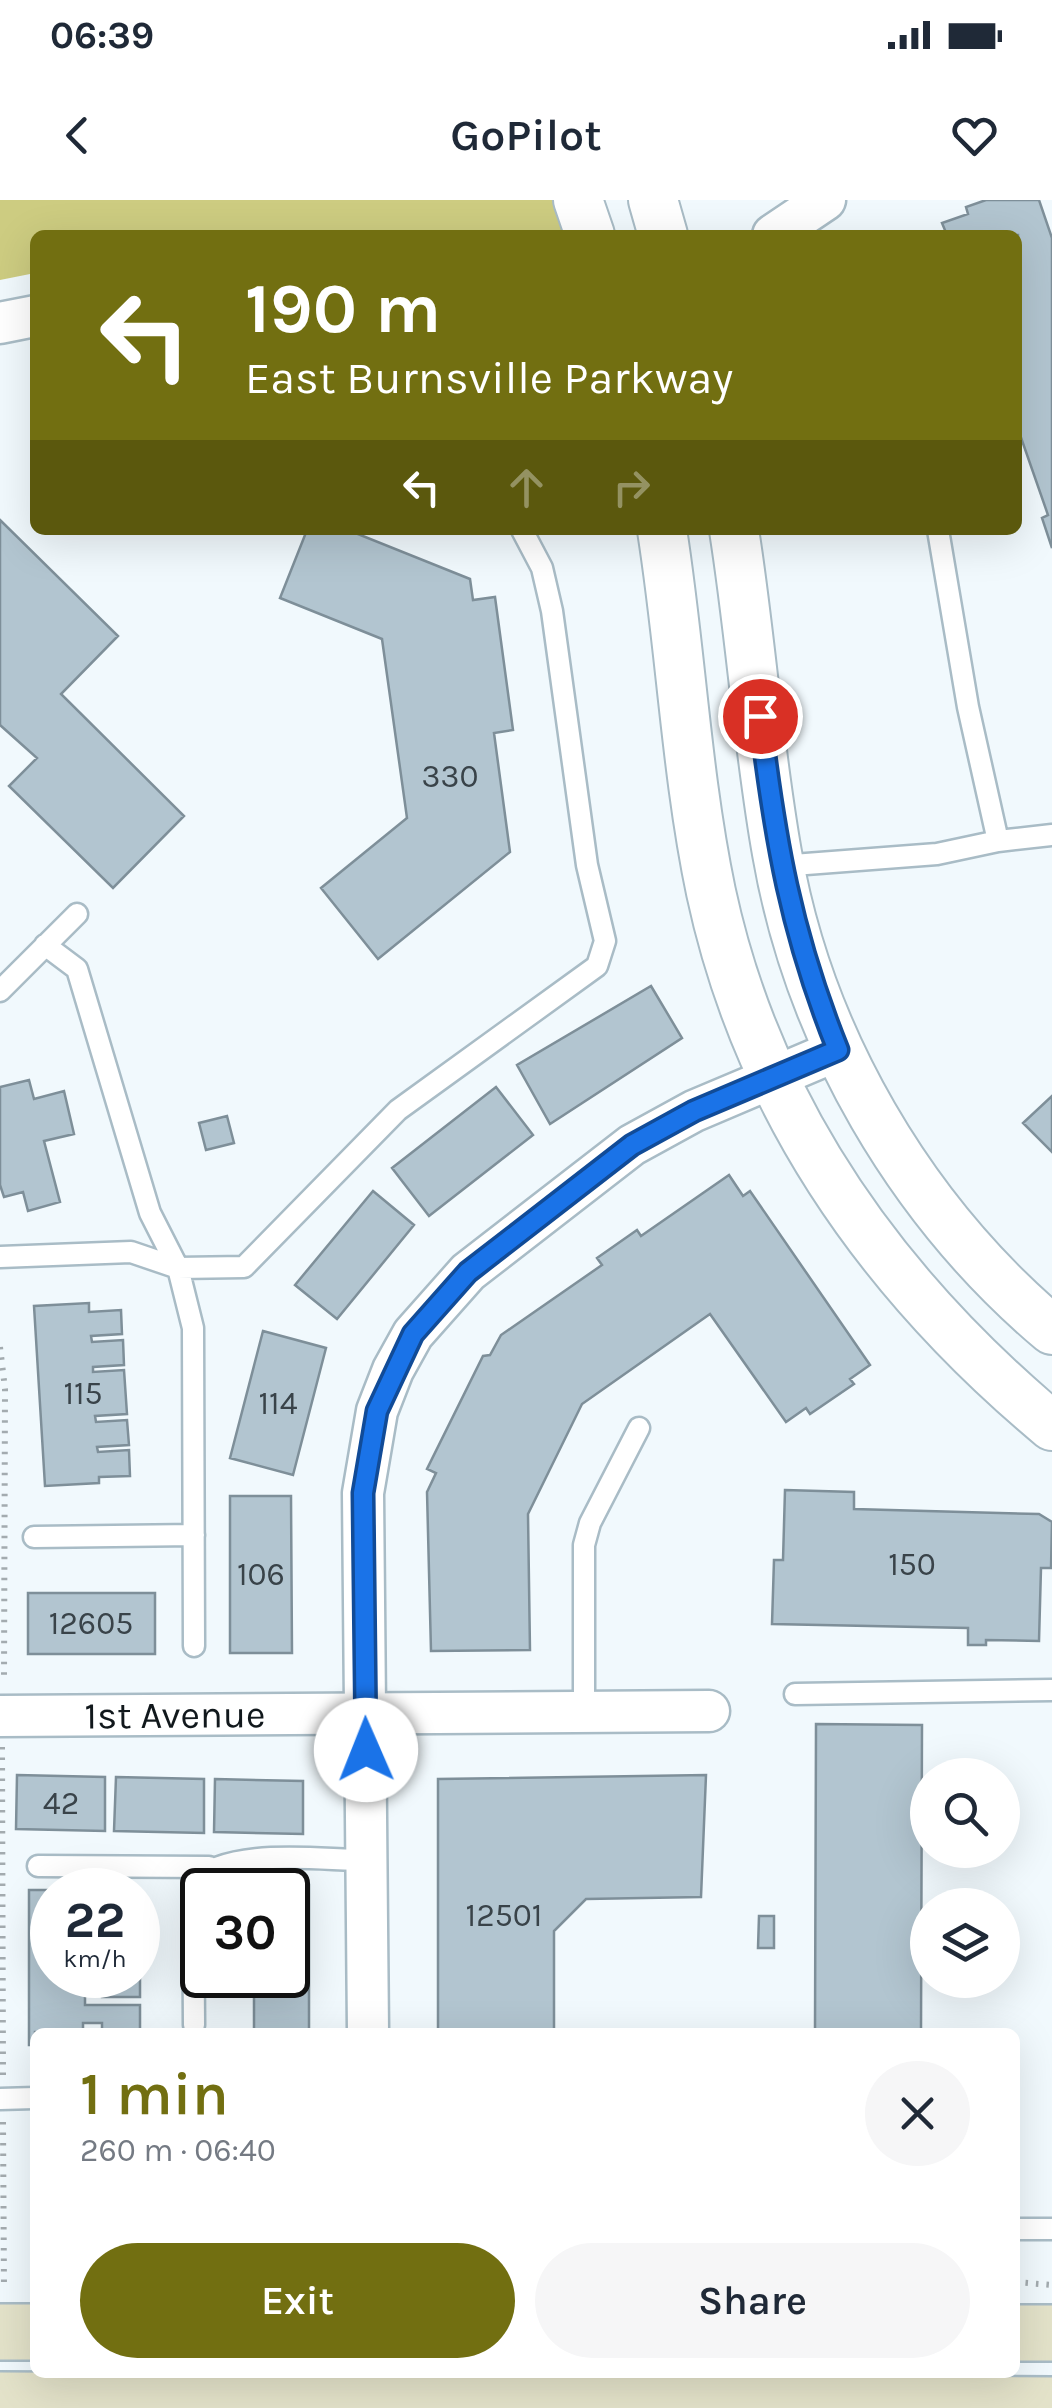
<!DOCTYPE html>
<meta charset="utf-8">
<style>
body{margin:0;font-family:Karla,sans-serif;background:#f6f6f7;color:#1f2937;height:100vh;display:flex;flex-direction:column;font-size:38px;white-space:nowrap}
*{box-sizing:border-box;margin:0}
p{font-size:32px;color:#747a83}
.icon{flex:none;width:55px;height:55px;fill:none;stroke:currentColor;stroke-width:2;stroke-linecap:round;stroke-linejoin:round}
.map{position:relative;flex:1;overflow:hidden}
.side{position:absolute;left:30px;top:1828px;width:990px;height:350px;display:flex;flex-direction:column;background:#fff;border-radius:15px;box-shadow:0 10px 40px #0002}
.side>*{flex:none}
.top-card{position:absolute;left:30px;top:30px;width:992px;height:305px;border-radius:15px;box-shadow:0 10px 40px #0002;background:#726f11;color:#fff;overflow:hidden}
.buttons{position:absolute;left:910px;top:1558px;display:grid;gap:20px}
.buttons a{display:grid;place-items:center;width:110px;height:110px;border-radius:50%;background:#fff;box-shadow:0 10px 40px #0002;font-size:50px}
.speed{position:absolute;left:30px;top:1668px;display:flex;gap:20px;font-size:50px;font-weight:700;text-align:center}
.speed>*{display:grid;place-content:center;width:130px;height:130px;border-radius:50%;background:#fff;box-shadow:0 10px 40px #0002;line-height:1}
.speed small{font-size:25px;font-weight:400}
.speed .limit{border:5px solid #111;border-radius:15px;background:#fff;color:#111}
.pin{position:absolute;display:grid;place-items:center;width:85px;height:85px;color:#fff;margin:-42px;border:5px solid #fff;border-radius:50%;box-shadow:0 2px 10px #0007}
.me{position:absolute;width:110px;margin:-55px;rotate:359deg;stroke-linejoin:round;filter:drop-shadow(0 0 8px #0008)}
.turn{display:flex;align-items:center;gap:35px;height:210px;padding:0 50px;font-size:45px}
.turn .icon{width:130px;height:130px;stroke-width:2.5}
.turn b{display:block;font-size:70px;line-height:85px}
.lanes{display:flex;align-items:center;height:95px;padding:0 50px;background:#0003;justify-content:center;gap:50px;direction:ltr}
.lanes .off{opacity:.35}
.round{display:grid;place-items:center;flex:none;width:105px;height:105px;border-radius:52px;background:#f6f6f7}
.head{display:flex;align-items:center;justify-content:space-between;height:170px;padding:0 50px}
h1{font-size:60px;font-weight:600;line-height:75px;color:#726f11}
.cta{display:flex;gap:20px;margin-top:auto;padding:20px 50px}
.cta a{flex:1;height:115px;border-radius:60px;background:#726f11;color:#fff;font-size:40px;font-weight:600;line-height:115px;text-align:center}
.cta a+a{background:#f6f6f7;color:#1f2937}
.status{display:flex;justify-content:space-between;align-items:center;height:70px;padding:0 50px;background:#fff;direction:ltr}
.status svg{height:28px;fill:currentColor}
header{display:flex;justify-content:space-between;align-items:center;height:130px;padding:0 50px;background:#fff;font-size:45px;font-weight:600}
.map>svg:first-child{display:block}
.green{fill:#cdcc81}
.building{fill:#b2c5d0;stroke:#7e8f99;stroke-width:2.5}
.lines{fill:none;stroke-linecap:round;stroke-linejoin:round}
.service-casing{stroke:#a9bcc6;stroke-width:25}
.minor-casing{stroke:#a9bcc6;stroke-width:45}
.tertiary-casing{stroke:#a9bcc6;stroke-width:52}
.secondary-casing{stroke:#a9bcc6;stroke-width:60}
.path{stroke:#a3abaf;stroke-width:6;stroke-dasharray:2.5 8;stroke-linecap:butt}
.service{stroke:#fff;stroke-width:20}
.minor{stroke:#fff;stroke-width:40}
.tertiary{stroke:#fff;stroke-width:48}
.secondary{stroke:#e3e2c9;stroke-width:55}
.route-casing{stroke:#114b97;stroke-width:25}
.route{stroke:#1a73e8;stroke-width:18}
.labels{text-anchor:middle;dominant-baseline:central;stroke-width:10;stroke-linejoin:round;paint-order:stroke}
.number-label{font-size:32px;fill:#394349}
.street-label{font-size:38px;fill:#11181c;stroke:#fff}
</style>
<div class="status"><b>06:39</b><svg viewBox="0 0 49 12"><path d="M0 12V9h3v3zM5 12V6h3v6zM10 12V3h3v9zM15 12V0h3v12zM26 1h20v11H26zM47 4h2v5h-2z"/></svg></div>
<header><svg class="icon" aria-label="back" viewBox="0 0 24 24"><path d="M15 5l-7 7 7 7"/></svg>GoPilot<svg class="icon" aria-label="heart" viewBox="0 0 24 24"><path d="M12 20l-8-8c-3-5 5-10 8-4 3-6 11-1 8 4z"/></svg></header>
<div class="map">
<svg width="1052" height="2208" viewBox="0 0 1052 2208">
<rect width="100%" height="100%" fill="#f1f9fd"/>
<path class="green" d="M 0,0 L 555,0 L 567,35 L 35,35 L 35,73 L 0,80 Z"/>
<path class="building" d="M 986,0 L 1039,0 L 1052,38 L 1052,348 L 1042,318 L 1048,315 L 1018,229 L 1018,35 L 947,35 L 942,23 L 968,14 L 966,7 Z
M 0,320 L 118,436 L 61,494 L 184,616 L 113,688 L 9,586 L 37,558 L 0,525 Z
M 307,330 L 348,330 L 470,379 L 473,400 L 495,397 L 513,530 L 494,533 L 510,652 L 378,759 L 321,688 L 407,618 L 382,439 L 280,398 Z
M 651,786 L 682,838 L 550,924 L 517,865 Z
M 29,880 L 34,899 L 64,891 L 74,934 L 44,941 L 60,1002 L 28,1011 L 23,992 L 4,997 L 0,985 L 0,887 Z
M 496,887 L 533,935 L 429,1016 L 392,968 Z
M 1052,896 L 1052,952 L 1023,923 Z
M 227,916 L 234,943 L 206,950 L 199,923 Z
M 729,975 L 743,996 L 750,991 L 870,1165 L 850,1179 L 854,1184 L 810,1214 L 806,1208 L 786,1222 L 710,1114 L 582,1204 L 528,1314 L 530,1450 L 431,1451 L 427,1292 L 436,1273 L 427,1269 L 483,1156 L 490,1155 L 501,1135 L 602,1065 L 597,1058 L 637,1030 L 641,1036 Z
M 373,991 L 414,1025 L 337,1119 L 295,1085 Z
M 89,1103 L 89,1112 L 121,1110 L 122,1134 L 91,1136 L 92,1142 L 123,1140 L 124,1165 L 93,1167 L 93,1172 L 124,1170 L 127,1214 L 95,1216 L 96,1222 L 127,1220 L 129,1245 L 97,1247 L 98,1252 L 129,1250 L 130,1276 L 99,1277 L 99,1283 L 45,1286 L 34,1106 Z
M 263,1131 L 326,1148 L 293,1275 L 230,1258 Z
M 785,1290 L 854,1292 L 854,1309 L 1039,1314 L 1052,1322 L 1051,1368 L 1041,1368 L 1039,1441 L 986,1440 L 986,1445 L 968,1445 L 968,1428 L 772,1424 L 774,1360 L 783,1360 Z
M 230,1296 L 291,1296 L 292,1453 L 230,1453 Z
M 28,1393 L 155,1393 L 155,1454 L 28,1454 Z
M 816,1524 L 922,1525 L 921,1832 L 815,1832 Z
M 17,1575 L 105,1577 L 105,1631 L 16,1629 Z
M 706,1575 L 701,1697 L 586,1699 L 554,1731 L 554,1832 L 438,1832 L 438,1579 Z
M 116,1577 L 204,1579 L 204,1633 L 114,1631 Z
M 215,1579 L 303,1581 L 303,1634 L 214,1632 Z
M 254,1685 L 309,1685 L 309,1832 L 254,1832 L 254,1775 L 288,1775 L 288,1690 L 254,1690 Z
M 29,1690 L 52,1690 L 52,1775 L 138,1775 L 140,1737 L 140,1797 L 102,1797 L 102,1784 L 85,1784 L 85,1805 L 140,1805 L 140,1832 L 102,1832 L 102,1823 L 83,1823 L 83,1832 L 35,1832 L 35,1845 L 29,1845 Z
M 759,1716 L 774,1716 L 774,1748 L 758,1748 Z"/>
<g class="lines">
<defs>
<path id="service" d="M 998,641 L 1052,635
M 780,666 L 937,654 L 998,641 L 968,507 L 938,330
M 45,745 L 77,769 L 150,1013 L 178,1068 L 193,1128 L 194,1446
M 0,791 L 77,714
M 0,1057 L 131,1052 L 178,1068 L 244,1067 L 398,910 L 597,766 L 605,741 L 587,665 L 552,411 L 542,368 L 522,330
M 34,1337 L 194,1335
M 795,1494 L 1052,1490
M 584,1512 L 584,1345 L 590,1323 L 639,1228
M 38,1666 L 209,1667
M 194,1825 L 193,1682 C 231,1647 316,1660 367,1660
M 0,1899 L 35,1898
M 1015,2029 L 1052,2029"/>
<g id="minor">
<path d="M 773,35 L 825,0"/>
<path d="M 0,123 L 35,116"/>
<path id="s1" d="M 0,1516 L 709,1511"/>
<path d="M 368,1832 L 363,1293 L 377,1211 L 393,1170 L 413,1134 L 468,1072 L 632,945 L 694,911 L 838,850"/>
</g>
<path id="tertiary" d="M 578,0 L 590,35
M 653,0 L 663,35
M 662,330 C 681,450 686,573 711,692 C 758,911 883,1085 1052,1226
M 734,330 C 751,437 758,547 777,653 C 809,837 910,1010 1052,1130"/>
<path id="secondary" d="M 0,2132 L 35,2132
M 1015,2133 L 1052,2133
M 0,2200 L 1052,2205"/>
</defs>
<use href="#service" class="service-casing"/>
<use href="#minor" class="minor-casing"/>
<use href="#tertiary" class="tertiary-casing"/>
<use href="#secondary" class="secondary-casing"/>
<path class="path" d="M 0,1147 L 5,1189 L 4,1480
M 2,1547 L 3,1875
M 3,1922 L 4,2090
M 1015,2082 L 1052,2085"/>
<use href="#service" class="service"/>
<use href="#minor" class="minor"/>
<use href="#tertiary" class="tertiary"/>
<use href="#secondary" class="secondary"/>
</g>
<g class="lines">
<defs>
<path id="route" d="M 366,1550 L 363,1293 L 377,1211 L 413,1134 L 468,1072 L 632,945 L 694,911 L 838,850 C 791,733 775,641 760,516"/>
</defs>
<use href="#route" class="route-casing"/>
<use href="#route" class="route"/>
</g>
<g class="labels">
<g class="number-label">
<text x="450" y="576">330</text>
<text x="83" y="1193">115</text>
<text x="278" y="1203">114</text>
<text x="912" y="1364">150</text>
<text x="261" y="1374">106</text>
<text x="91" y="1423">12605</text>
<text x="61" y="1603">42</text>
<text x="504" y="1715">12501</text>
</g>
<g class="street-label">
<text stroke="none"><textPath href="#s1" startOffset="175">1st Avenue</textPath></text>
</g>
</g>
</svg>
<div class="buttons">
<a><svg class="icon" aria-label="search" viewBox="0 0 24 24"><circle cx="10" cy="10" r="6"/><path d="M15 15l6 6"/></svg></a>
<a><svg class="icon" aria-label="layers" viewBox="0 0 24 24"><path d="M12 4l9 5-9 5-9-5zM3 14l9 5 9-5"/></svg></a>
</div>
<div class="speed"><div>22<small>km/h</small></div><div class="limit">30</div></div>
<div class="pin" style="left:760px;top:516px;background:#d93025"><svg class="icon" aria-label="arrive" viewBox="0 0 24 24"><path d="M6 21V4h12l-3 4 3 4H6"/></svg></div>
<svg class="me" style="left:366px;top:1550px" viewBox="-20 -20 40 40"><circle r="19" fill="#fff"/><path d="M0-13L10 11 0 6-10 11z" fill="#1a73e8"/></svg>
<div class="top-card">
<div class="turn"><svg class="icon" aria-label="left" viewBox="0 0 24 24"><path d="M17 20v-9H6M10 6l-5 5 5 5"/></svg><div><b>190 m</b>East Burnsville Parkway</div></div>
<div class="lanes"><svg class="icon" aria-label="left" viewBox="0 0 24 24"><path d="M17 20v-9H6M10 6l-5 5 5 5"/></svg><svg class="icon off" aria-label="ahead" viewBox="0 0 24 24"><path d="M12 20V5M6 11l6-6 6 6"/></svg><svg class="icon off" aria-label="right" viewBox="0 0 24 24"><path d="M7 20v-9h11M14 6l5 5-5 5"/></svg></div>
</div>
<section class="side">
<div class="head"><div><h1>1 min</h1><p>260 m · 06:40</p></div><a class="round"><svg class="icon" aria-label="close" viewBox="0 0 24 24"><path d="M6 6l12 12M18 6L6 18"/></svg></a></div>
<div class="cta"><a>Exit</a><a>Share</a></div>
</section>
</div>
